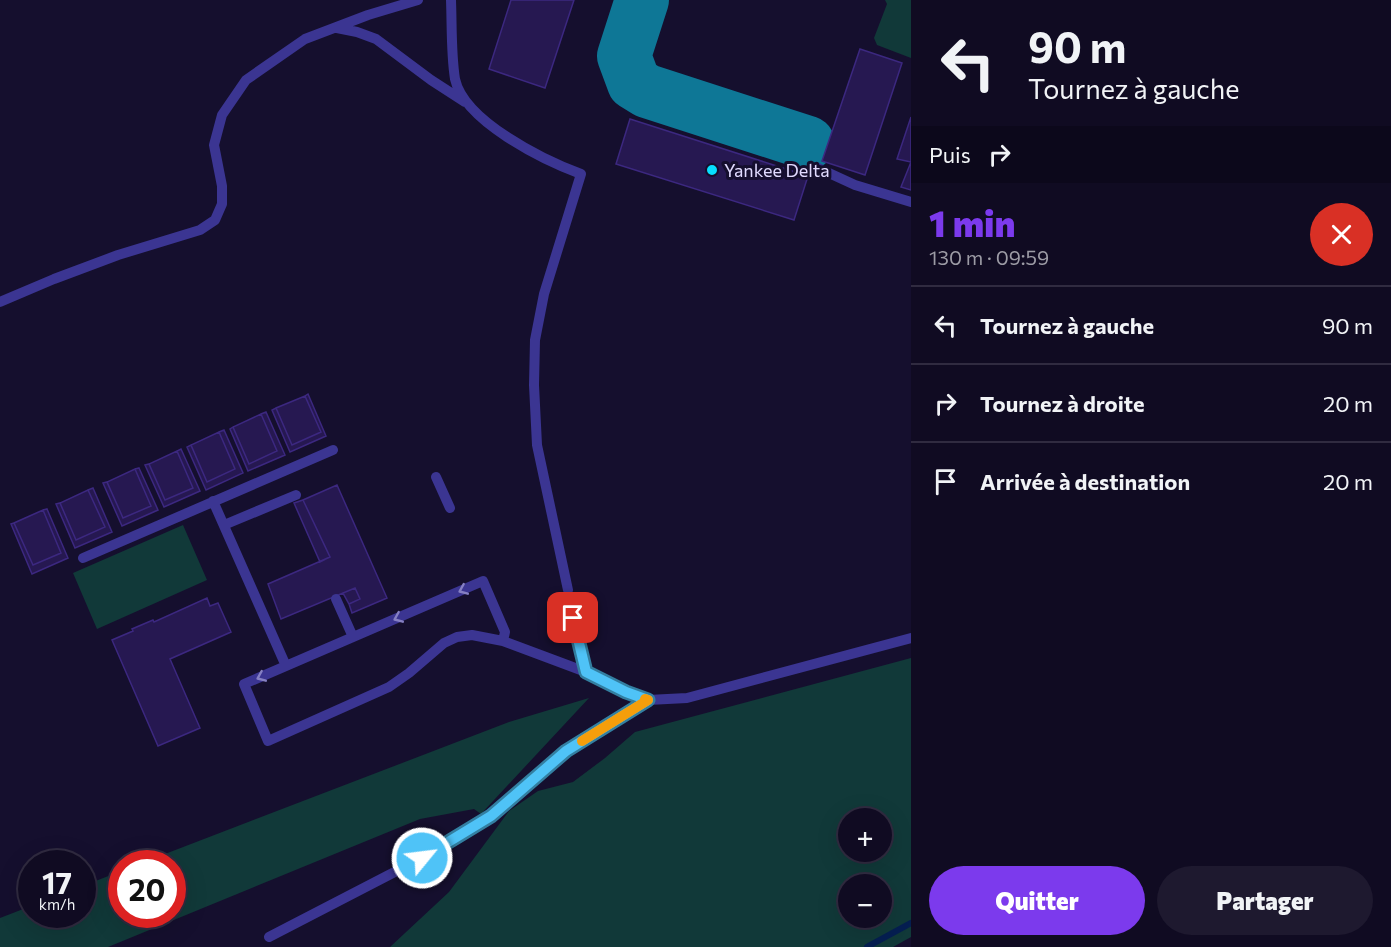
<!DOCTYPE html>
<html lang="fr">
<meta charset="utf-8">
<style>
body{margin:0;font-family:Commissioner,sans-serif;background:#1e192f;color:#f1f3f6;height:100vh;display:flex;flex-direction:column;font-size:22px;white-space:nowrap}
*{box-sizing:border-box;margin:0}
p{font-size:20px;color:#9c9ba5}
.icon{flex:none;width:33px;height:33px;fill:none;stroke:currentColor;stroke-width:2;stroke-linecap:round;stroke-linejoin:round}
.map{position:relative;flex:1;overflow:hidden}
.panel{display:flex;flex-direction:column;background:#100b22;width:480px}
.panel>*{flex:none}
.banner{background:#100b22;color:#f1f3f6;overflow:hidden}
.tools{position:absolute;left:838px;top:808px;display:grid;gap:12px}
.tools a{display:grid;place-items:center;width:54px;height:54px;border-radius:50%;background:#100b22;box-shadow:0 6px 24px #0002,0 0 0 2px #302b40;font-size:30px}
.speed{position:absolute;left:18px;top:850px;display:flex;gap:12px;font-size:30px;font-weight:700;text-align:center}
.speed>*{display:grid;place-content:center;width:78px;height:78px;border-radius:50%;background:#100b22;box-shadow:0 6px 24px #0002,0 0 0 2px #302b40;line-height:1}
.speed small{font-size:15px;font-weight:400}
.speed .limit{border:9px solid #d22;background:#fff;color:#111}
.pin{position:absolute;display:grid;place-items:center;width:51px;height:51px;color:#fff;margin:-26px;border-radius:12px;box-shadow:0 3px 9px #0006}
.me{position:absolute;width:66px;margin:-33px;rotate:61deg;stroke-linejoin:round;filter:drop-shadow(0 0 4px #0008)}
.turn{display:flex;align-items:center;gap:21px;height:126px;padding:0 18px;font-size:27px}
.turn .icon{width:78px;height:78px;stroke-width:2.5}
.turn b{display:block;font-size:42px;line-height:51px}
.then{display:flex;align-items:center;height:57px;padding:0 18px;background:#0003;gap:12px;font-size:22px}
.round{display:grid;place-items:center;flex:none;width:63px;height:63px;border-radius:32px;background:#1e192f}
.summary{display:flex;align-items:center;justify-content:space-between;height:102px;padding:0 18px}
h1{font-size:36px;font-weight:800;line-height:45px;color:#7c3aed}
.cta{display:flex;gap:12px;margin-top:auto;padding:12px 18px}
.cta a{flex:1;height:69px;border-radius:36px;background:#7c3aed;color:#fff;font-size:24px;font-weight:800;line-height:69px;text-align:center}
.cta a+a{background:#1e192f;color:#f1f3f6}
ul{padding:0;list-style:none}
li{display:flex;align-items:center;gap:18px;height:78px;padding:0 18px;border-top:2px solid #302b40}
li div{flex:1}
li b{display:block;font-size:22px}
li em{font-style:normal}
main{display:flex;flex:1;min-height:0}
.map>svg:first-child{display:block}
.green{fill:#113939;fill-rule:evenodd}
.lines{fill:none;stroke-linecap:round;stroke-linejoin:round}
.stream{stroke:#051e51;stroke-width:6}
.taxiway{stroke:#0e7796;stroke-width:54}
.building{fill:#261851;stroke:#3c2880;stroke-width:1.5}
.service{stroke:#3b3592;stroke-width:10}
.oneway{stroke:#8680c3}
.route-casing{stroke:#337fa1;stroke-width:15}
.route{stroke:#4fc3f7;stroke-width:10}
.slow{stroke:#f59e0b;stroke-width:10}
.poi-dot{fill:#07dfff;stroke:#150f2e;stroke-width:2}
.labels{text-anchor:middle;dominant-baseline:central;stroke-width:6;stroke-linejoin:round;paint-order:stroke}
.poi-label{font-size:18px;fill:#e1dbff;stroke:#150f2e;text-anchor:start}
</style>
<main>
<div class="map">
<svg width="911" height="947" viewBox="0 0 911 947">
<rect width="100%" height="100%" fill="#150f2e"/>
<path class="green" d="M 885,0 L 911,0 L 911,58 L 877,45 L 874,38 L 887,4 Z
M 183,525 L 207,580 L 97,629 L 73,573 Z
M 911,658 L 911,937 L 893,947 L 390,947 L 449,892 L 509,811 L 538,791 L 573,782 L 605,758 L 635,732 ZM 849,819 L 882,819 L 882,852 L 849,852 ZM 849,885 L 882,885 L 882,918 L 849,918 Z
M 589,698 L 481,814 L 474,809 L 420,819 L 108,947 L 0,947 L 0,918 L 31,906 L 32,915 L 82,915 L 83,886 L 121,871 L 122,915 L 172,915 L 172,864 L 139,864 L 509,722 Z"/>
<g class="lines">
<path class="stream" d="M 867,947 L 911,923"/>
<path class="taxiway" d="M 642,0 L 624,56 L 634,83 L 647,91 L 808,143"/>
</g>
<path class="building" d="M 511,0 L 574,0 L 545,88 L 489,69 Z
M 860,49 L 902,63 L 865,175 L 822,161 Z
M 911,117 L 911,190 L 901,187 L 911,162 L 897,159 Z
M 630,119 L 808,176 L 794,220 L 616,164 Z
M 308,394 L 326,436 L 290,452 L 272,410 L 276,408 L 292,445 L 321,432 L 305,396 Z
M 305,396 L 321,432 L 292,445 L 276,408 Z
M 266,412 L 285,455 L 248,471 L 230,429 L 233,427 L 249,464 L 277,451 L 261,414 Z
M 261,414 L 277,451 L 249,464 L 233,427 Z
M 224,430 L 243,473 L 206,490 L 187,447 L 191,445 L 207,482 L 235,469 L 219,432 Z
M 219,432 L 235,469 L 207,482 L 191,445 Z
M 181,449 L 200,491 L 164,507 L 145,465 L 149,464 L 165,500 L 193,488 L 177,451 Z
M 177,451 L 193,488 L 165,500 L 149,464 Z
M 139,468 L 158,510 L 122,526 L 103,483 L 107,482 L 123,518 L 151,506 L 135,469 Z
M 135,469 L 151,506 L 123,518 L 107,482 Z
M 337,485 L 387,598 L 352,613 L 349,604 L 360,599 L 355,588 L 281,619 L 268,584 L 330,557 L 303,500 Z
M 93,488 L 112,532 L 75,548 L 56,504 L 60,503 L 76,540 L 105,527 L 88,490 Z
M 88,490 L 105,527 L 76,540 L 60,503 Z
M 303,500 L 330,557 L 320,562 L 294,503 Z
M 47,509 L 68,558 L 32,574 L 11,524 L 14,523 L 33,565 L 61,553 L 43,510 Z
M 43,510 L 61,553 L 33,565 L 14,523 Z
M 355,588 L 360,599 L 349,604 L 343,593 Z
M 207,598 L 210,606 L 218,603 L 231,632 L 170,659 L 200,728 L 158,746 L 112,640 L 133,631 L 132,629 L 153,620 L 154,622 Z"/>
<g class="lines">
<path class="service" d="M 451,0 C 452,26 451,54 455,79 C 464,121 543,160 581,174 L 544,294 L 535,340 L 534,385 L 537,445 L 568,590
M 337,28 L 357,32 L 376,39 L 431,80 L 465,102
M 818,168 L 855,185 L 911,202
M 0,302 L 54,279 L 118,255 L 200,230 L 215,220 L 222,204 L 222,186 L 214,145 L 222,115 L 246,80 L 305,39 L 368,15 L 418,0
M 436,477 L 450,508
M 213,501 L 286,666
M 224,525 L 296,495
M 83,558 L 333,450
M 336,599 L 353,637
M 573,618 L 586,672
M 503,641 L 505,632 L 483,581 L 244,684 L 268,741 L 389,687 L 409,673 L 444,643 L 457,637 L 472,635 L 503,641 L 586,672 L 626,692 L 648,700 L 687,698 L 911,638
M 269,937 L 441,848 L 491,816 L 566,751 L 648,700"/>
</g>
<defs><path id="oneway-chevron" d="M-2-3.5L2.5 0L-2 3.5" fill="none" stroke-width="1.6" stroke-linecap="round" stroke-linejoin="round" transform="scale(1.5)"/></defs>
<g class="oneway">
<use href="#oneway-chevron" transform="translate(463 590) rotate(157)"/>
<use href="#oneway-chevron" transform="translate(398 618) rotate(157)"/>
<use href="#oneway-chevron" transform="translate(261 677) rotate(157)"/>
</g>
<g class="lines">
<defs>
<path id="route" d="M 422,858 L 491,816 L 566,751 L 648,700 L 626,692 L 586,672 L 573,618"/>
</defs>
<use href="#route" class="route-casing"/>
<use href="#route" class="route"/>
<path class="slow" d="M 582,741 L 648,700 L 645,699"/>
</g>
<circle class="poi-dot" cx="712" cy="170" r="6"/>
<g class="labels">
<g class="poi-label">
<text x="724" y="170">Yankee Delta</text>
</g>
</g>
</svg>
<div class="tools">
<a>+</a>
<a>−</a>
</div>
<div class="speed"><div>17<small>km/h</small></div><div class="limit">20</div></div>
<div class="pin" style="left:573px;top:618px;background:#d93025"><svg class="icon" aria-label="arrive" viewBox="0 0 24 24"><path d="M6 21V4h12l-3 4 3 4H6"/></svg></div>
<svg class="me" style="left:422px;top:858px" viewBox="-20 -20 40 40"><circle r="17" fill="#4fc3f7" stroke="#fff" stroke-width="3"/><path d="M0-11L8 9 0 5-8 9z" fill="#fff"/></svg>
</div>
<section class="panel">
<div class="banner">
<div class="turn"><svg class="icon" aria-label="left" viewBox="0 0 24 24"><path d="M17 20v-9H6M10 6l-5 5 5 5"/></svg><div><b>90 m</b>Tournez à gauche</div></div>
<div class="then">Puis<svg class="icon" aria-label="right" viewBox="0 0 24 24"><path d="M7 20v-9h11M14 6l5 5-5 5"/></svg></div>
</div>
<div class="summary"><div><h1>1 min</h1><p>130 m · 09:59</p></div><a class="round" style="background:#d93025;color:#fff"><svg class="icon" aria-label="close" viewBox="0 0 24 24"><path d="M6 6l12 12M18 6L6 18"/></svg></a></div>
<ul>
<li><svg class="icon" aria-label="left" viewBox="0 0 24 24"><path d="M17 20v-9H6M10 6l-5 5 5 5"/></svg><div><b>Tournez à gauche</b></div><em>90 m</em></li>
<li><svg class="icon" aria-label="right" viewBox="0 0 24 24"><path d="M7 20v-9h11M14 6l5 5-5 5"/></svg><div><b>Tournez à droite</b></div><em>20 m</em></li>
<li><svg class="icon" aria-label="arrive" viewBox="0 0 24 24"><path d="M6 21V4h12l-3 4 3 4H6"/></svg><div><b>Arrivée à destination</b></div><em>20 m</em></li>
</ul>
<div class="cta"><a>Quitter</a><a>Partager</a></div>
</section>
</main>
